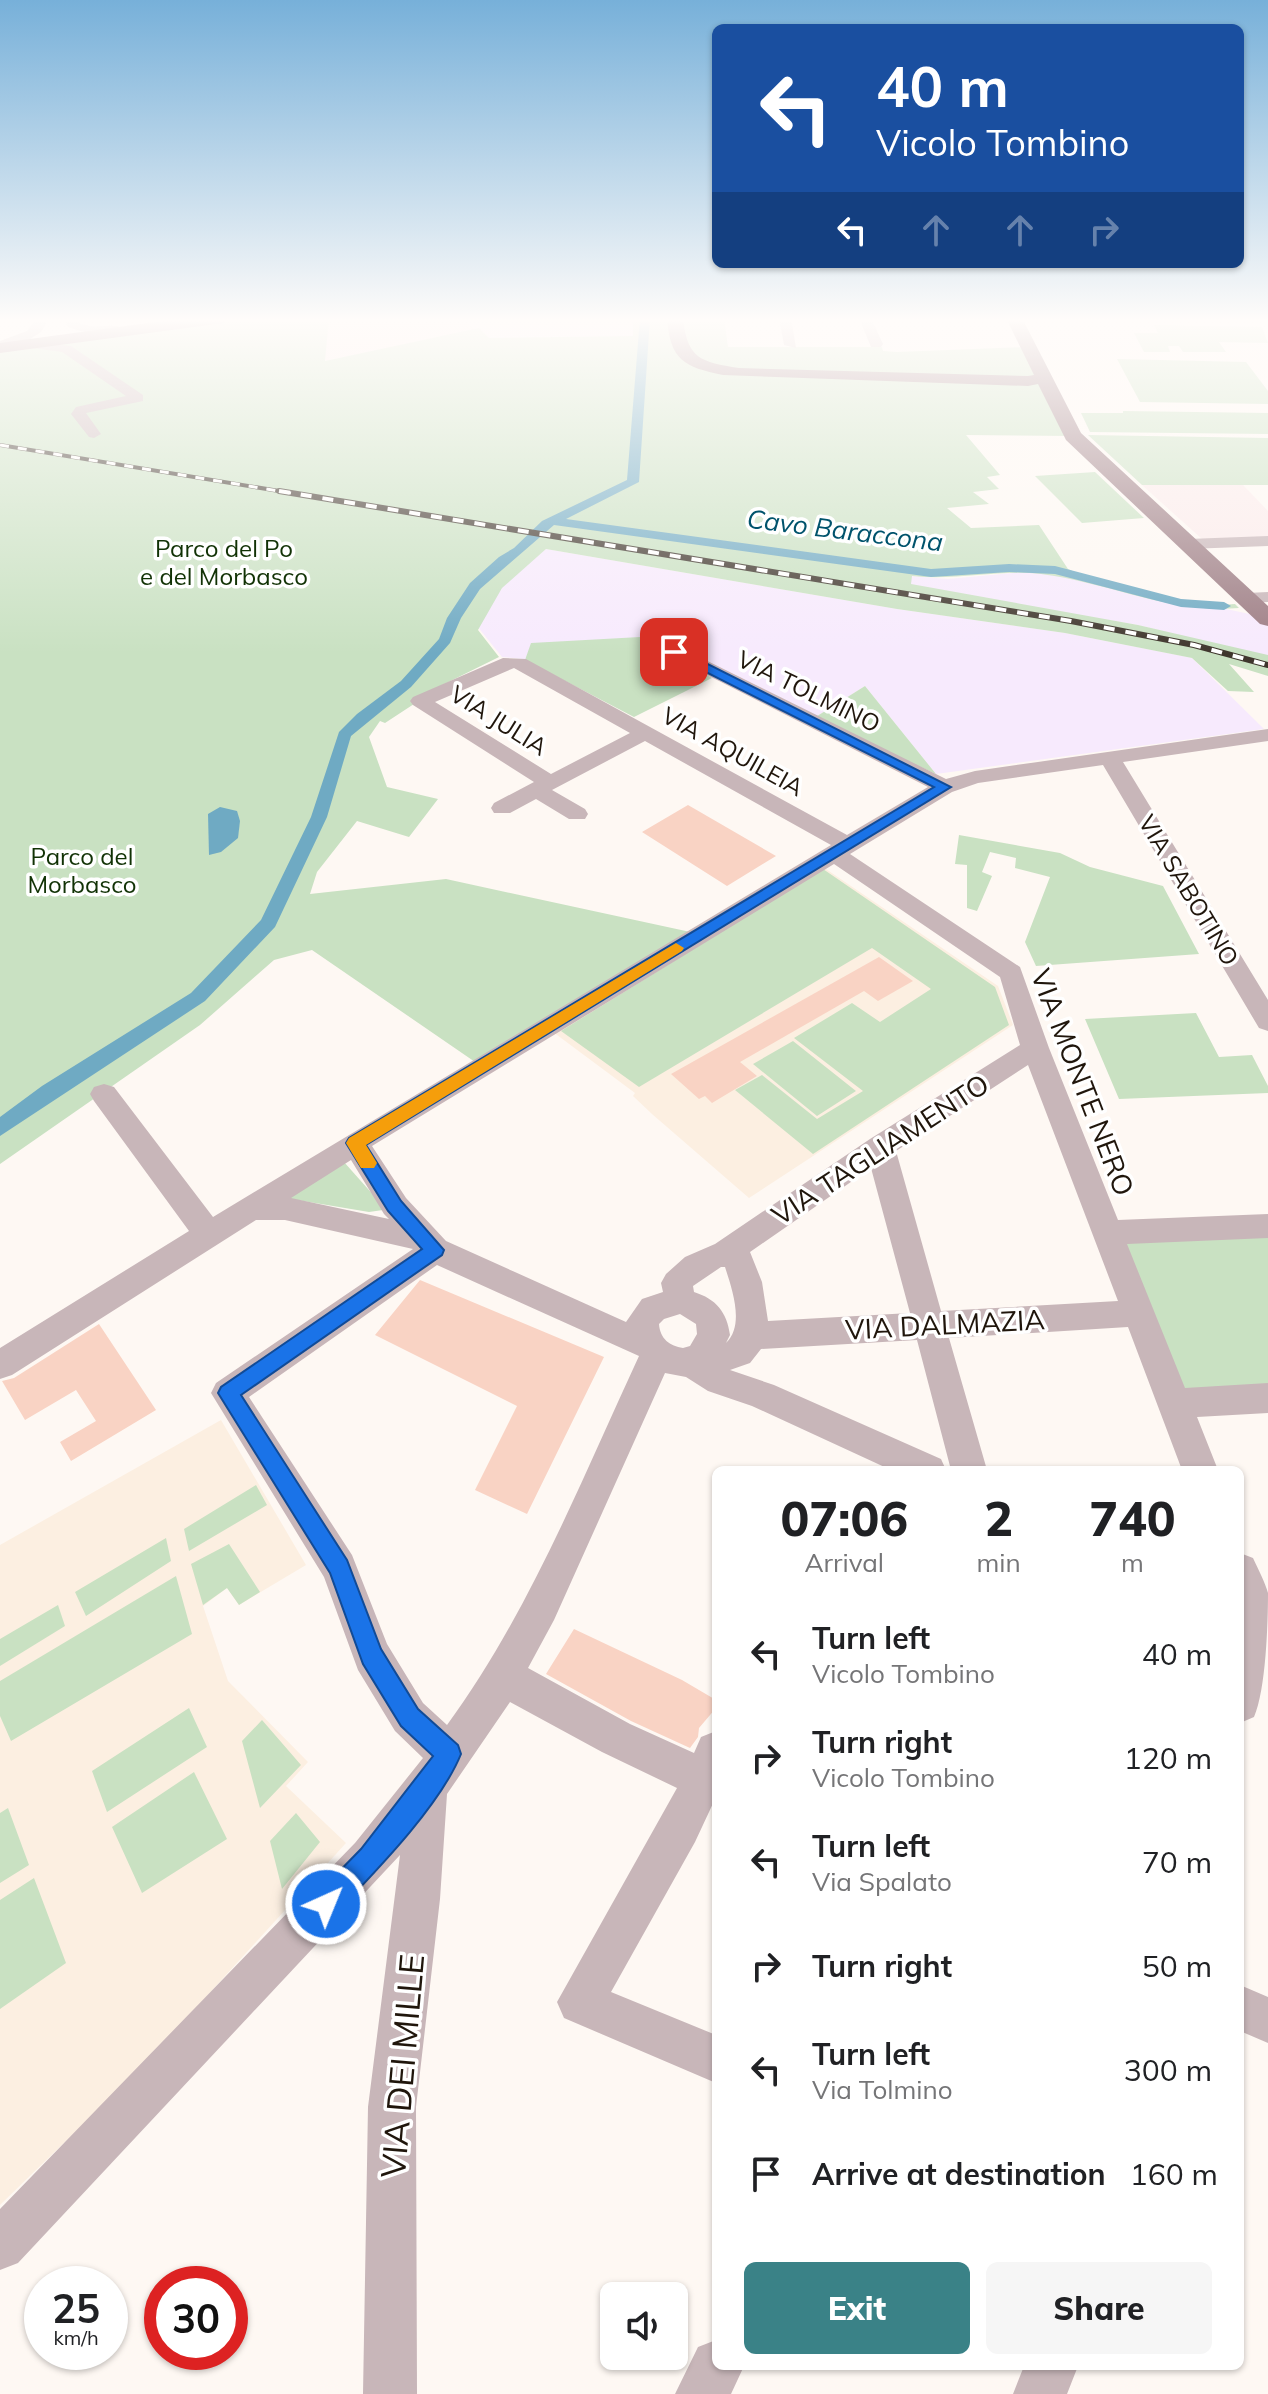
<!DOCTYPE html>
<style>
body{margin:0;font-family:Mulish,sans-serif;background:#f6f6f6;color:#202124;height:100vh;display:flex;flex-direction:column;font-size:30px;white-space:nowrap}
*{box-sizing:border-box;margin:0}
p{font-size:26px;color:#757577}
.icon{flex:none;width:44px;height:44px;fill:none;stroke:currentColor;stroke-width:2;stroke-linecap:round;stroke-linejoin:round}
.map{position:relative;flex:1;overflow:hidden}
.panel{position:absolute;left:712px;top:1466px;width:532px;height:904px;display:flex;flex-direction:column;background:#fff;border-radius:12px;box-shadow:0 2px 6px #0004}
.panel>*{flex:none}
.guide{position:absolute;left:712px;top:24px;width:532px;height:244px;border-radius:12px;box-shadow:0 2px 6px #0004;background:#1a4fa0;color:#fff;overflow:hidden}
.tools{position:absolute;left:600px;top:2282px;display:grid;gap:16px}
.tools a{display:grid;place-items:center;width:88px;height:88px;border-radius:12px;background:#fff;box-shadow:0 2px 6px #0004;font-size:40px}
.speed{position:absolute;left:24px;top:2266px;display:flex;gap:16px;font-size:40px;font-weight:700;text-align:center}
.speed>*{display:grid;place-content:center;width:104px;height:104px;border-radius:50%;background:#fff;box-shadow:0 2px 6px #0004;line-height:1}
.speed small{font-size:20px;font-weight:400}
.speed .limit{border:12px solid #d22;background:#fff;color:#111}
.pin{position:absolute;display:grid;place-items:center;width:68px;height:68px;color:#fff;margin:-34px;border-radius:16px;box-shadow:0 4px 12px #0006}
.me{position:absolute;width:88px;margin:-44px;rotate:44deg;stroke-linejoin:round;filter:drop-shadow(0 0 6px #0008)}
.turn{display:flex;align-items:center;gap:28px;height:168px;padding:0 32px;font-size:36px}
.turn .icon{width:104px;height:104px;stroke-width:2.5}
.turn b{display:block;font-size:56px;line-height:68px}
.lanes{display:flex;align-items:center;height:76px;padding:0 32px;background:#0003;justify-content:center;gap:40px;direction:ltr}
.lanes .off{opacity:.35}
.eta{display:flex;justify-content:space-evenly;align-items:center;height:136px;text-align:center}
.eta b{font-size:48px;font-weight:800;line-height:56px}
.cta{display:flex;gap:16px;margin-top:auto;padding:16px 32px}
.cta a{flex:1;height:92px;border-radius:12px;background:#3a8287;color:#fff;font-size:32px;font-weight:800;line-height:92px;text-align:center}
.cta a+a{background:#f6f6f6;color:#202124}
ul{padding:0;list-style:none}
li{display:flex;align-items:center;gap:24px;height:104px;padding:0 32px}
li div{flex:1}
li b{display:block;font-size:30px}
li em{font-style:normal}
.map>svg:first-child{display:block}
.commercial{fill:#fbebeb}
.industrial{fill:#f7eafd}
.built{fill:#fcefe1}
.green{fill:#c9e1c2}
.water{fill:#6faac3}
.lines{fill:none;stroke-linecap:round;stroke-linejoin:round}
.canal{fill:#6faac3;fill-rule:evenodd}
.building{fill:#f9d3c4}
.minor{fill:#c8b6b9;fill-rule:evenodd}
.major{fill:#9d7d84;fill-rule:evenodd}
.rail-far1-casing{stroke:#3f362d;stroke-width:4}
.rail-casing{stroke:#3f362d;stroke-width:6}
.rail-far1{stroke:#fff;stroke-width:3;stroke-dasharray:9;stroke-linecap:butt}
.rail{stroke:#fff;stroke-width:4;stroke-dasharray:11;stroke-linecap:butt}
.route{fill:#1a73e8;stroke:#114b97;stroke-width:2}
.slow{fill:#f59e0b}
.labels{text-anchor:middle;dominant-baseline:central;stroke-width:7;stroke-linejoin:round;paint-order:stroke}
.far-park-label{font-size:24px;fill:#113205;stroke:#fff}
.far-street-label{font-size:24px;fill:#20160c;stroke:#fff}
.far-water-label{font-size:26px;font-style:italic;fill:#00536c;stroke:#fff}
.street-label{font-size:28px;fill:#20160c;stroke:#fff}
.near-street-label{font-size:34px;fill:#20160c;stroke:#fff}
</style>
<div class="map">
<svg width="1268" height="2394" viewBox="0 0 1268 2394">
<rect width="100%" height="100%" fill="#fef8f3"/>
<path class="commercial" d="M 329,318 L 465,318 L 476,331 L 324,361 Z
M 1172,483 L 1243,485 L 1268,511 L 1268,538 L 1202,539 L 1142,485 Z"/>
<path class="industrial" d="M 465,318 L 655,318 L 651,447 L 476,331 Z
M 546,549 L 897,609 L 1065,633 L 1192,658 L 1264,729 L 936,774 L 865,686 L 814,718 L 712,678 L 502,657 L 477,626 L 499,587 Z
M 798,567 L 948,579 L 1046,570 L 1268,618 L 1268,657 L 1138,625 Z"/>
<path class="built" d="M 823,867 L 998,986 L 1013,1025 L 749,1198 L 652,1114 L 633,1096 L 635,1093 L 553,1032 Z
M 221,1420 L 306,1565 L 239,1605 L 227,1588 L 203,1606 L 228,1681 L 308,1762 L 286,1786 L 346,1843 L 145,2064 L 0,2205 L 0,1545 Z"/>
<path class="green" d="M 248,318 L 329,318 L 325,361 L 479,328 L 489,338 L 633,336 L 633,318 L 724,318 L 728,347 L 882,347 L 883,351 L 897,352 L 1027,347 L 1073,436 L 966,435 L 1000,475 L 987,477 L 999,489 L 973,492 L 989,504 L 947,508 L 971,528 L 1039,525 L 1068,569 L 1083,576 L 1205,606 L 1235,604 L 1239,608 C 1169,614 1111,583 1041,574 C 999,569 956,581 912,576 L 911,584 L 1138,625 L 1268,655 L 1268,676 L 1229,664 L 1254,692 L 1228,691 L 1192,658 L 1065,633 L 897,609 L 546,549 L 502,588 L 478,630 L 499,657 L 416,698 L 414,704 L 385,723 L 380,721 L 369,737 L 387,787 L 438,799 L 409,837 L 357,821 L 317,872 L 310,894 L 446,879 L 695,933 L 478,1064 L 312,950 L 274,960 L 200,1025 L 0,1164 L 0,351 Z
M 1154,325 L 1262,327 L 1268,343 L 1219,342 L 1226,352 L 1183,352 L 1179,346 L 1168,346 L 1170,352 L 1144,352 L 1134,333 L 1158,333 Z
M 1117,359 L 1246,362 L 1268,391 L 1268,404 L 1140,402 Z
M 1123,411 L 1268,413 L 1268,434 L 1090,432 L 1081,413 L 1123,413 Z
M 1088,435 L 1268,438 L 1268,485 L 1142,485 Z
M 1095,472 L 1144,518 L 1082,523 L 1035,476 Z
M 640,637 L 712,678 L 634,717 L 525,660 L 531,643 Z
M 865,686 L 936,774 L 814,718 Z
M 959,835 L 1060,853 L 1090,867 L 1163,886 L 1199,954 L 1036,966 L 1025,942 L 1050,877 L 1015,868 L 1016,858 L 990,852 L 982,872 L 992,876 L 977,911 L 967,908 L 967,865 L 955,864 Z
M 823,869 L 995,987 L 1009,1025 L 813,1154 L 735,1090 L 762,1075 L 817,1119 L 863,1091 L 794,1038 L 852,1003 L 880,1022 L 931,989 L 872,948 L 639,1087 L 561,1031 Z
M 1196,1013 L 1219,1057 L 1252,1055 L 1268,1086 L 1268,1093 L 1119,1099 L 1085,1019 Z
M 793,1041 L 856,1091 L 817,1116 L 753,1064 Z
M 344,1162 L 384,1207 L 383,1210 L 369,1212 L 291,1199 L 290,1192 Z
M 1268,1233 L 1268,1390 L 1181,1395 L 1120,1241 Z
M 256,1485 L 267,1505 L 189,1551 L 184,1529 Z
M 166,1538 L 171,1561 L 86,1616 L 75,1592 Z
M 229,1544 L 260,1592 L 239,1605 L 227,1588 L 203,1605 L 191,1564 Z
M 176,1576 L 192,1634 L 11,1741 L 0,1716 L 0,1681 Z
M 58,1605 L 65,1626 L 0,1666 L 0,1639 Z
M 189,1708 L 207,1747 L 107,1812 L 92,1771 Z
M 262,1720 L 301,1765 L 260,1808 L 242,1741 Z
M 194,1772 L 227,1839 L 142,1893 L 112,1827 Z
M 8,1808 L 29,1865 L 0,1883 L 0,1813 Z
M 296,1813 L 320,1842 L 282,1889 L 270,1841 Z
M 34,1878 L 66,1963 L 0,2009 L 0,1900 Z"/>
<path class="water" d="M 220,807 L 237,811 L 240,821 L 238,838 L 221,852 L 209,855 L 208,814 Z"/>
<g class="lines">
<path class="canal" d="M 640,318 L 650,318 L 639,482 L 566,519 L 931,569 L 1009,564 L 1055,566 L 1181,599 L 1224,602 L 1231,606 L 1224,610 L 1181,607 L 1055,574 L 1009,572 L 931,577 L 554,525 L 480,589 L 461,618 L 450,643 L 411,687 L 351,736 L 327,817 L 275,927 L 205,1001 L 0,1136 L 0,1117 L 42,1086 L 191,993 L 261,920 L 311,817 L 339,732 L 357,714 L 401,681 L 439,639 L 447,618 L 470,583 L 499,557 L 514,548 L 542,521 L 627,480 Z"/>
</g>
<path class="building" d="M 688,805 L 776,856 L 727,886 L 642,832 Z
M 879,957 L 913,981 L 878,1001 L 864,991 L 740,1062 L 757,1076 L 712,1103 L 705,1096 L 699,1099 L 671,1074 Z
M 420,1280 L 604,1357 L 527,1514 L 475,1490 L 517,1406 L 375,1335 Z
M 99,1324 L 156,1410 L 71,1461 L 60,1442 L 96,1421 L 76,1390 L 25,1420 L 2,1381 L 14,1378 Z
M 574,1629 L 682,1680 L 716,1700 L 716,1708 L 699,1728 L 698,1737 L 690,1748 L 631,1721 L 546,1674 Z"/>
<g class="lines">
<path class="minor" d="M 37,318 L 49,318 L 41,332 L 27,341 L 71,346 L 143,395 L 143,401 L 86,413 L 101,434 L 94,438 L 89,437 L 71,414 L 76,407 L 126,396 L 62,352 L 25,347 L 25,342 L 0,349 L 0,341 L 27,331 Z
M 63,318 C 74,318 78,324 89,326 C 102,328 114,322 124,329 C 108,339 85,333 68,327 Z
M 779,318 L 791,318 L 796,348 L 784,345 Z
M 859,318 L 871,318 L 883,344 L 881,347 L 871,347 Z
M 1268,536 L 1268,546 L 1188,549 L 1179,544 L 1188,539 Z
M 1268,592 L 1268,602 L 1247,603 L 1238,598 L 1247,593 Z
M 653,634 L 946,779 L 975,771 L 1268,729 L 1268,741 L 1123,762 L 1268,1000 L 1268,1031 L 1259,1028 L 1103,765 L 978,783 L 952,792 L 850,854 L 1020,967 L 1049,1048 L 1118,1220 L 1268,1214 L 1268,1238 L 1127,1244 L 1185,1388 L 1268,1383 L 1268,1413 L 1197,1417 L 1218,1470 L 1182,1470 L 1128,1327 L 949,1338 L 987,1470 L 951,1470 L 917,1340 L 761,1349 L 750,1363 L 730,1370 L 774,1385 L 941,1459 L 946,1470 L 891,1470 L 752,1406 L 708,1391 L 686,1377 L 665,1373 L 554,1620 L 528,1668 L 630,1724 L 694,1753 L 701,1737 L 716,1731 L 716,1797 L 695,1842 L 611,1992 L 716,2035 L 716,2083 L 564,2018 L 557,2002 L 677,1788 L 602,1752 L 510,1702 L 447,1794 L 440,1899 L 416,2107 L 417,2394 L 363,2394 L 368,2107 L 400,1855 L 18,2263 L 0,2270 L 0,2209 L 355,1843 L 423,1758 L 395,1731 L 358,1670 L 324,1577 L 211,1393 L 216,1383 L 413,1249 L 285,1220 L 256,1220 L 12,1375 L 0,1379 L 0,1348 L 189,1231 L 94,1101 L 90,1094 L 94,1087 L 104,1084 L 114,1087 L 213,1217 L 831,845 L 645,741 L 552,790 L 585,809 L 588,814 L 585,819 L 569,819 L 536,799 L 510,813 L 494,813 L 491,808 L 494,803 L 534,782 L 413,705 L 410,701 L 413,697 L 503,658 L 526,659 L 847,835 L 928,787 L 646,644 L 644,640 ZM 514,668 L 630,733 L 551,774 L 435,702 ZM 834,864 L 1000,977 L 1020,1045 L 870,1139 L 715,1244 L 685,1257 L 666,1274 L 661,1283 L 663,1292 L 642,1299 L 626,1322 L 446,1241 L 406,1198 L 372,1146 ZM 1028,1065 L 1118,1301 L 941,1311 L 896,1151 ZM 351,1160 L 384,1214 L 389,1219 L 291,1198 ZM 871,1168 L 910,1313 L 768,1321 L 762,1282 L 750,1252 ZM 437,1265 L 639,1356 C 581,1481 529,1613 447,1725 L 423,1703 L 387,1644 L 352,1555 L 249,1397 ZM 721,1267 L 725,1267 C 732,1289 745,1325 726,1343 L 730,1335 C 727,1312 716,1299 694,1292 L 693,1286 ZM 680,1314 L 696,1324 L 697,1334 L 690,1346 L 683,1348 C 670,1346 660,1339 659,1324 L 664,1319 Z
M 1240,1553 L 1253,1558 C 1258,1569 1265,1582 1268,1593 C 1268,1623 1266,1690 1254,1717 L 1240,1723 Z
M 1240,1985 L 1268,1997 L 1268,2043 L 1240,2031 Z
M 716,2340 L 716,2366 L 744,2366 L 731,2394 L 675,2394 L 698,2347 Z
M 1024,2366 L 1078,2366 L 1067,2394 L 1013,2394 Z"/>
<path class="major" d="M 185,318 L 232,318 L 224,323 L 0,353 L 0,343 Z
M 667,318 L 683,318 C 687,359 701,362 739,368 L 1028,376 L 1034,375 L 1006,318 L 1022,318 L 1081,433 L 1268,606 L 1268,626 L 1260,624 L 1066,440 L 1038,384 L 1028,386 L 723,375 C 684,367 670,360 667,318 Z"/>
<defs>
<path id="rail-far1" d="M 0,445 L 291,493"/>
<path id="rail" d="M 279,491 L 1071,621 L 1194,645 L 1268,665"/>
</defs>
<use href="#rail-far1" class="rail-far1-casing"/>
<use href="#rail" class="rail-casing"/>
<use href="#rail-far1" class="rail-far1"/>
<use href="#rail" class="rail"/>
</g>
<linearGradient id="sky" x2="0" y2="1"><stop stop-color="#77b0d9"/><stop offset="0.49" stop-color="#fffcfa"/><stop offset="1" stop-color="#fffcfa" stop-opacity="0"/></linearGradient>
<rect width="1268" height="654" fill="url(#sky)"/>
<path class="route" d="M 670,649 L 678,649 L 951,787 L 366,1145 L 401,1201 L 444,1250 L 442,1255 L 241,1395 L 347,1560 L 381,1649 L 418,1709 L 458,1745 L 461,1754 C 440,1806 375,1872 336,1913 L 326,1917 L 317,1913 L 313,1904 L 317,1894 L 361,1849 L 433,1756 L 401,1726 L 363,1664 L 330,1573 L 218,1393 L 221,1387 L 422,1249 L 388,1211 L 346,1143 L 349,1138 L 934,787 L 670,654 Z"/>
<path class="slow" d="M 676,943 L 684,948 L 682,951 L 366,1145 L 377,1163 L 374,1168 L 361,1168 L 346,1143 L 349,1138 Z"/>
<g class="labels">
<g class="far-park-label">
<text x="224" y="548">Parco del Po<tspan x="224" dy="28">e del Morbasco</tspan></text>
<text x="82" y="856">Parco del<tspan x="82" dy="28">Morbasco</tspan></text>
</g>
<g class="far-street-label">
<text transform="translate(809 691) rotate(26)">VIA TOLMINO</text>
<text transform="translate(499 720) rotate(32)">VIA JULIA</text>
<text transform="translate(733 751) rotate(29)">VIA AQUILEIA</text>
<text transform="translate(1189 890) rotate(59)">VIA SABOTINO</text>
</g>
<g class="far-water-label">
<text transform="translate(845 530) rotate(7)">Cavo Baraccona</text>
</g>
<g class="street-label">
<text transform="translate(1083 1082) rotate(69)">VIA MONTE NERO</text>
<text transform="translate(880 1149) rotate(-33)">VIA TAGLIAMENTO</text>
<text transform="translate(945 1324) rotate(-3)">VIA DALMAZIA</text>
</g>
<g class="near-street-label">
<text transform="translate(402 2066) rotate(-85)">VIA DEI MILLE</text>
</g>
</g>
</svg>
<div class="tools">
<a><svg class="icon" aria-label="sound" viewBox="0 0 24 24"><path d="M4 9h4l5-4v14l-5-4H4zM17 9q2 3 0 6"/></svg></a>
</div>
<div class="speed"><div>25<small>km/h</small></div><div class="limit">30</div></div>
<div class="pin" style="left:674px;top:652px;background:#d93025"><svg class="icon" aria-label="arrive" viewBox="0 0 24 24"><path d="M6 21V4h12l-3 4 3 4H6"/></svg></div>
<svg class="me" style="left:326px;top:1904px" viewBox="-20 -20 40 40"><circle r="17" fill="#1a73e8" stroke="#fff" stroke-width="3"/><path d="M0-11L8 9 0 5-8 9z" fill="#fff"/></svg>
<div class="guide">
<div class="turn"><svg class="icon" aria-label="left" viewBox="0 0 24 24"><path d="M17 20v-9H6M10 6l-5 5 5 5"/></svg><div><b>40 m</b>Vicolo Tombino</div></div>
<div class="lanes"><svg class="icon" aria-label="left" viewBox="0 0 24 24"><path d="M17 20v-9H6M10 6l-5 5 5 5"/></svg><svg class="icon off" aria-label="ahead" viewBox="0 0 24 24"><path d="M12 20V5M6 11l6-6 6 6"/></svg><svg class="icon off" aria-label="ahead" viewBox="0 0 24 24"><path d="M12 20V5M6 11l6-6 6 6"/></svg><svg class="icon off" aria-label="right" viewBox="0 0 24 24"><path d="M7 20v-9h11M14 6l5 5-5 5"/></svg></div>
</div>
<section class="panel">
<div class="eta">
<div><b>07:06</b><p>Arrival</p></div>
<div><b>2</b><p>min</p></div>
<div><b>740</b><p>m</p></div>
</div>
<ul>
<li><svg class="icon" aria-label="left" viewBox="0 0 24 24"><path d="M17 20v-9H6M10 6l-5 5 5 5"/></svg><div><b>Turn left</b><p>Vicolo Tombino</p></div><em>40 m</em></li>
<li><svg class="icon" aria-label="right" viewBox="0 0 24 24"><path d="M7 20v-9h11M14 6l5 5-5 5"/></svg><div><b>Turn right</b><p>Vicolo Tombino</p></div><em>120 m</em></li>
<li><svg class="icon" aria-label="left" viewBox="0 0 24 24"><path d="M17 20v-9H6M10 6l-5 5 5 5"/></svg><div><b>Turn left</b><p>Via Spalato</p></div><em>70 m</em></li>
<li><svg class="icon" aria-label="right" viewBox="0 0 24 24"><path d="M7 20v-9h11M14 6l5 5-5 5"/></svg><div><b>Turn right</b></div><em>50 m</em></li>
<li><svg class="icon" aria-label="left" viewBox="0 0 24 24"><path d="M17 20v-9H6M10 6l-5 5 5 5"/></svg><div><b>Turn left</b><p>Via Tolmino</p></div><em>300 m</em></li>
<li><svg class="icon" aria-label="arrive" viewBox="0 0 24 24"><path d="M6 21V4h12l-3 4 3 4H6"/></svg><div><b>Arrive at destination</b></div><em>160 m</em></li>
</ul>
<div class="cta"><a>Exit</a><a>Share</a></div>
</section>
</div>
